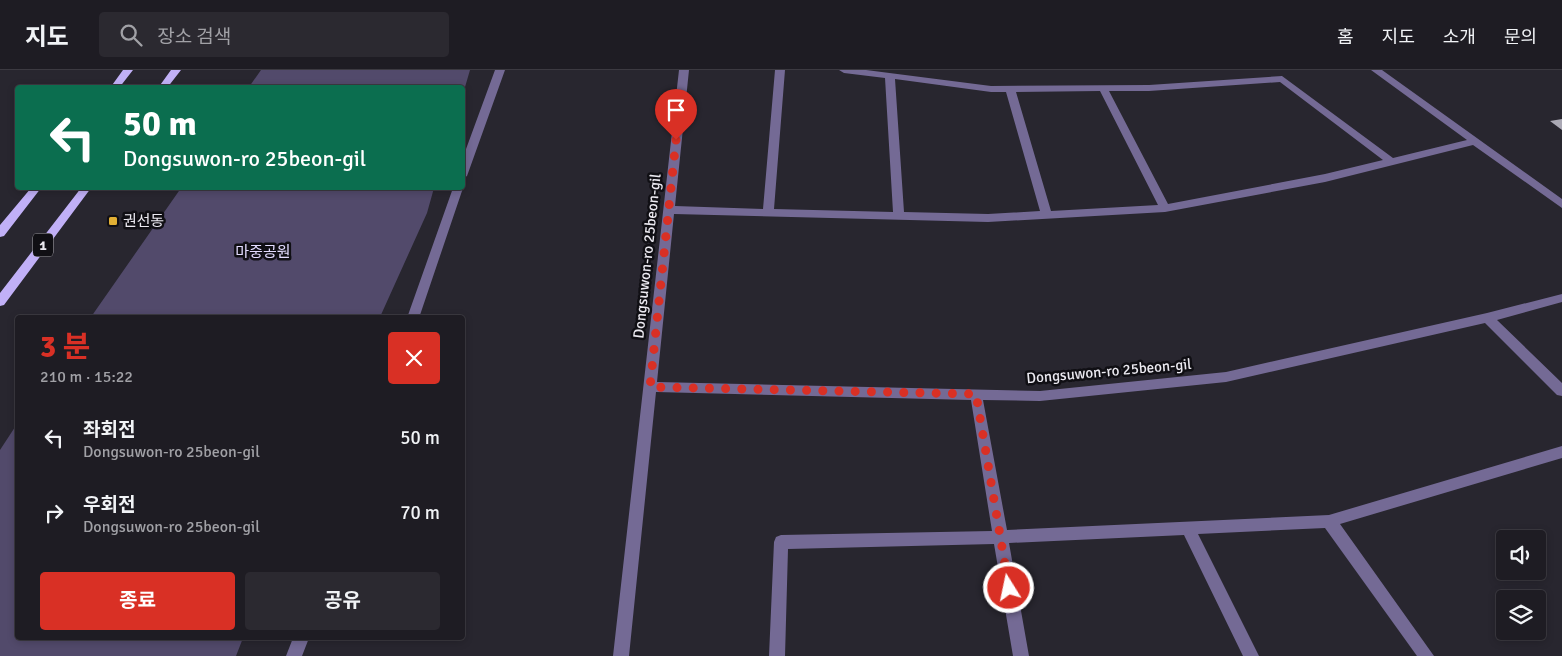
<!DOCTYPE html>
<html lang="ko">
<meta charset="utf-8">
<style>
body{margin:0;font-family:Signika,"Noto Sans KR",sans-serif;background:#2b2930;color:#f1f3f6;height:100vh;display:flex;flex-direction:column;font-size:19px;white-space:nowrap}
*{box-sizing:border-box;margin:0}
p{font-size:16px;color:#a1a1a6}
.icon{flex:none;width:28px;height:28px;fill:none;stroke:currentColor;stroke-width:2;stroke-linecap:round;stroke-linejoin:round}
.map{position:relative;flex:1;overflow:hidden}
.details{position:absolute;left:15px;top:245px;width:450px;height:325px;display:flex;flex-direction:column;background:#1e1c23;border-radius:5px;box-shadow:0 2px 8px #0003,0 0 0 1px #3c3a41}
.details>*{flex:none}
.top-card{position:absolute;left:15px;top:15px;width:450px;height:105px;border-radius:5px;box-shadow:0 2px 8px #0003,0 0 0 1px #3c3a41;background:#0b6e4f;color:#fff;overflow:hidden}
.buttons{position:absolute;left:1496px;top:460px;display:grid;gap:10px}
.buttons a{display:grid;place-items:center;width:50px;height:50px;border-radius:5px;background:#1e1c23;box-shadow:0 2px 8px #0003,0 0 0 1px #3c3a41;font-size:25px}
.pin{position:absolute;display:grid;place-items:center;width:42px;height:42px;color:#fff;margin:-51px -21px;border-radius:50% 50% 50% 0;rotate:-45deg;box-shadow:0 0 5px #0007}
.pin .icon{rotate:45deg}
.me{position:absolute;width:55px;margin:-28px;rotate:350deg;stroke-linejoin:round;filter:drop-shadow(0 0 4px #0008)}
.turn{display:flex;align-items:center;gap:18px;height:105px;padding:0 25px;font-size:22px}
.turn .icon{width:65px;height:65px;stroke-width:2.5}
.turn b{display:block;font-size:35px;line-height:42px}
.round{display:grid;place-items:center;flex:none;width:52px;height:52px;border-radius:5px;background:#2b2930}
.head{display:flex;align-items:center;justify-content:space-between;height:85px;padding:0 25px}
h1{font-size:30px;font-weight:700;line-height:38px;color:#d93025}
.primary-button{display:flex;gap:10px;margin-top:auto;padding:10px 25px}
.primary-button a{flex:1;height:58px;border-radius:5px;background:#d93025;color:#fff;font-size:20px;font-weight:700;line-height:58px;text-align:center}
.primary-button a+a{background:#2b2930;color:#f1f3f6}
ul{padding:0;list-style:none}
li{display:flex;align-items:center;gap:15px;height:75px;padding:0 25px}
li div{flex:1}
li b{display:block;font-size:19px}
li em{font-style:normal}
header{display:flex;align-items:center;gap:30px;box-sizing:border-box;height:70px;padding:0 25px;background:#1e1c23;border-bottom:1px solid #3c3a41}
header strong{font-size:24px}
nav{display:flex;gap:28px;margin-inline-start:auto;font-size:18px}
.search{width:350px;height:45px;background:#2b2930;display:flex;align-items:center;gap:12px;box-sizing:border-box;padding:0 18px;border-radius:5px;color:#a1a1a6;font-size:19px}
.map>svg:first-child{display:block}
.green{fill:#524a6b}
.building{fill:#aaa8b4}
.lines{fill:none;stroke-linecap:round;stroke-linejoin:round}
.minor{fill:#746a95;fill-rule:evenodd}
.major{fill:#c1b0f7;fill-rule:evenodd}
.route{stroke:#d93025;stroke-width:9;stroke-dasharray:0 16.2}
.poi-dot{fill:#e1af34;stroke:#100f14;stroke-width:2}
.labels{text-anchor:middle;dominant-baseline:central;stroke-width:5;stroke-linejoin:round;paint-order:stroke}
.shield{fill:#100f14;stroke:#a9a8ae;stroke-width:1}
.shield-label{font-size:14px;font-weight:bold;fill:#ebe9f0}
.poi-label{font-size:15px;fill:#ebe9f0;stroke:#100f14;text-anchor:start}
.park-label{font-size:15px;fill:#e3dcff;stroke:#100f14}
.street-label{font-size:15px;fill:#ebe9f0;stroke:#100f14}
</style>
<header>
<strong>지도</strong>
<div class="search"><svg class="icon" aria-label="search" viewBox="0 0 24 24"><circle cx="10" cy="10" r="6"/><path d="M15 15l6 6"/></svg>장소 검색</div>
<nav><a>홈</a><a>지도</a><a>소개</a><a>문의</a></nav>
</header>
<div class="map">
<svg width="1562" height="586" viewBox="0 0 1562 586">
<rect width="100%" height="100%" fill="#28262f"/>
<path class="green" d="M 261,0 L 470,0 L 463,24 L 462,18 L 249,17 Z
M 181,118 L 434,118 L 427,143 L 380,247 L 91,247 Z
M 17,354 L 18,568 L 243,568 L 236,586 L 0,586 L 0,380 Z"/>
<path class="building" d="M 1562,49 L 1562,60 L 1550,51 Z"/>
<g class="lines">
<path class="minor" d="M 495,0 L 505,0 L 467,106 L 462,109 L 462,90 Z
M 679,0 L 689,0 L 675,136 L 763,139 L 775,0 L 785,0 L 774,139 L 893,142 L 885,8 L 844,3 L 839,0 L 866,0 L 991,16 L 1149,15 L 1282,6 L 1393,88 L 1467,70 L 1371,0 L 1382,0 L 1562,129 L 1562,138 L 1473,75 L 1325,112 L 1165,142 L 988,152 L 674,144 L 657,312 L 1040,321 L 1226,302 L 1487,243 L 1562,224 L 1562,232 L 1497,250 L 1562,313 L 1562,326 L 1557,325 L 1485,253 L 1226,312 L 1040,331 L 983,330 L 1007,460 L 1329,445 L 1562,376 L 1562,388 L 1340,454 L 1434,586 L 1417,586 L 1325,458 L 1198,464 L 1259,586 L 1243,586 L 1184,465 L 1009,473 L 1029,586 L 1013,586 L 994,474 L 788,479 L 785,586 L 769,586 L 774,472 L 776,467 L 781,465 L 992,461 L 971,330 L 656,322 L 629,586 L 613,586 ZM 895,9 L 991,22 L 1006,22 L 1040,141 L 988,144 L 904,142 ZM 1280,12 L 1383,90 L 1325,104 L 1168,134 L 1109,21 L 1149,21 ZM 1100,21 L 1158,135 L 1051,141 L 1016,22 Z
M 462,117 L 463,118 L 419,248 L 407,248 L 453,118 Z
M 293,568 L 309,568 L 302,586 L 286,586 Z"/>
<path class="major" d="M 123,0 L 133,0 L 119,18 L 110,18 Z
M 171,0 L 181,0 L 167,18 L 158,18 Z
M 31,118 L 41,118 L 4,166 L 0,167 L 0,155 Z
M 81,118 L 91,118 L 4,235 L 0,236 L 0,223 Z"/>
</g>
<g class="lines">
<path class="route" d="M 676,70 L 650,317 L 976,324 L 1009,518"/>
</g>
<rect class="poi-dot" x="108" y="146" width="10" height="10" rx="2.5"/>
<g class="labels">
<rect class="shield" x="33" y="163.5" width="20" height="23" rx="4"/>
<g class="shield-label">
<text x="43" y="175">1</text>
</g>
<g class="poi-label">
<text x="123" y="151">권선동</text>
</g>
<g class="park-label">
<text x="263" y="182">마중공원</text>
</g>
<g class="street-label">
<text transform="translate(647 186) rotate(-84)">Dongsuwon-ro 25beon-gil</text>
<text transform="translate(1109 301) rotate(-5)">Dongsuwon-ro 25beon-gil</text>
</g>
</g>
</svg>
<div class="buttons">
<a><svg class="icon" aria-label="sound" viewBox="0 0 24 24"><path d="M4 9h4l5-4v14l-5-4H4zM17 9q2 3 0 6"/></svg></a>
<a><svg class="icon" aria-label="layers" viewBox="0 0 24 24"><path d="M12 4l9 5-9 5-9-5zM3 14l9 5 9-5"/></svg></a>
</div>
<div class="pin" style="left:676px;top:70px;background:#d93025"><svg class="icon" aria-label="arrive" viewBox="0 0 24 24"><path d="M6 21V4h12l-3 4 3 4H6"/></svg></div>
<svg class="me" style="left:1009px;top:518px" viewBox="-20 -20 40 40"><circle r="17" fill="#d93025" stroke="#fff" stroke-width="3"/><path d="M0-11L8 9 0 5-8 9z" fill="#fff"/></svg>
<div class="top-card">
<div class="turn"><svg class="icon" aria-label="left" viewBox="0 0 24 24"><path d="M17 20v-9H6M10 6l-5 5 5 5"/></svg><div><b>50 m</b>Dongsuwon-ro 25beon-gil</div></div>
</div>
<section class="details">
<div class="head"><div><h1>3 분</h1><p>210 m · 15:22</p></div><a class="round" style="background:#d93025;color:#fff"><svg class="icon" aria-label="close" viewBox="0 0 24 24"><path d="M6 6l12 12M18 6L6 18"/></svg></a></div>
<ul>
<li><svg class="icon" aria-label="left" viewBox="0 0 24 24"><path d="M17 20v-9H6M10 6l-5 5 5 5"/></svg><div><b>좌회전</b><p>Dongsuwon-ro 25beon-gil</p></div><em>50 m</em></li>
<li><svg class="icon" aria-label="right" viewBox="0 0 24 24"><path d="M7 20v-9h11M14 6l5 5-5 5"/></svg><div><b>우회전</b><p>Dongsuwon-ro 25beon-gil</p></div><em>70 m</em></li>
</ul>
<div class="primary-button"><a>종료</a><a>공유</a></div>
</section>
</div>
